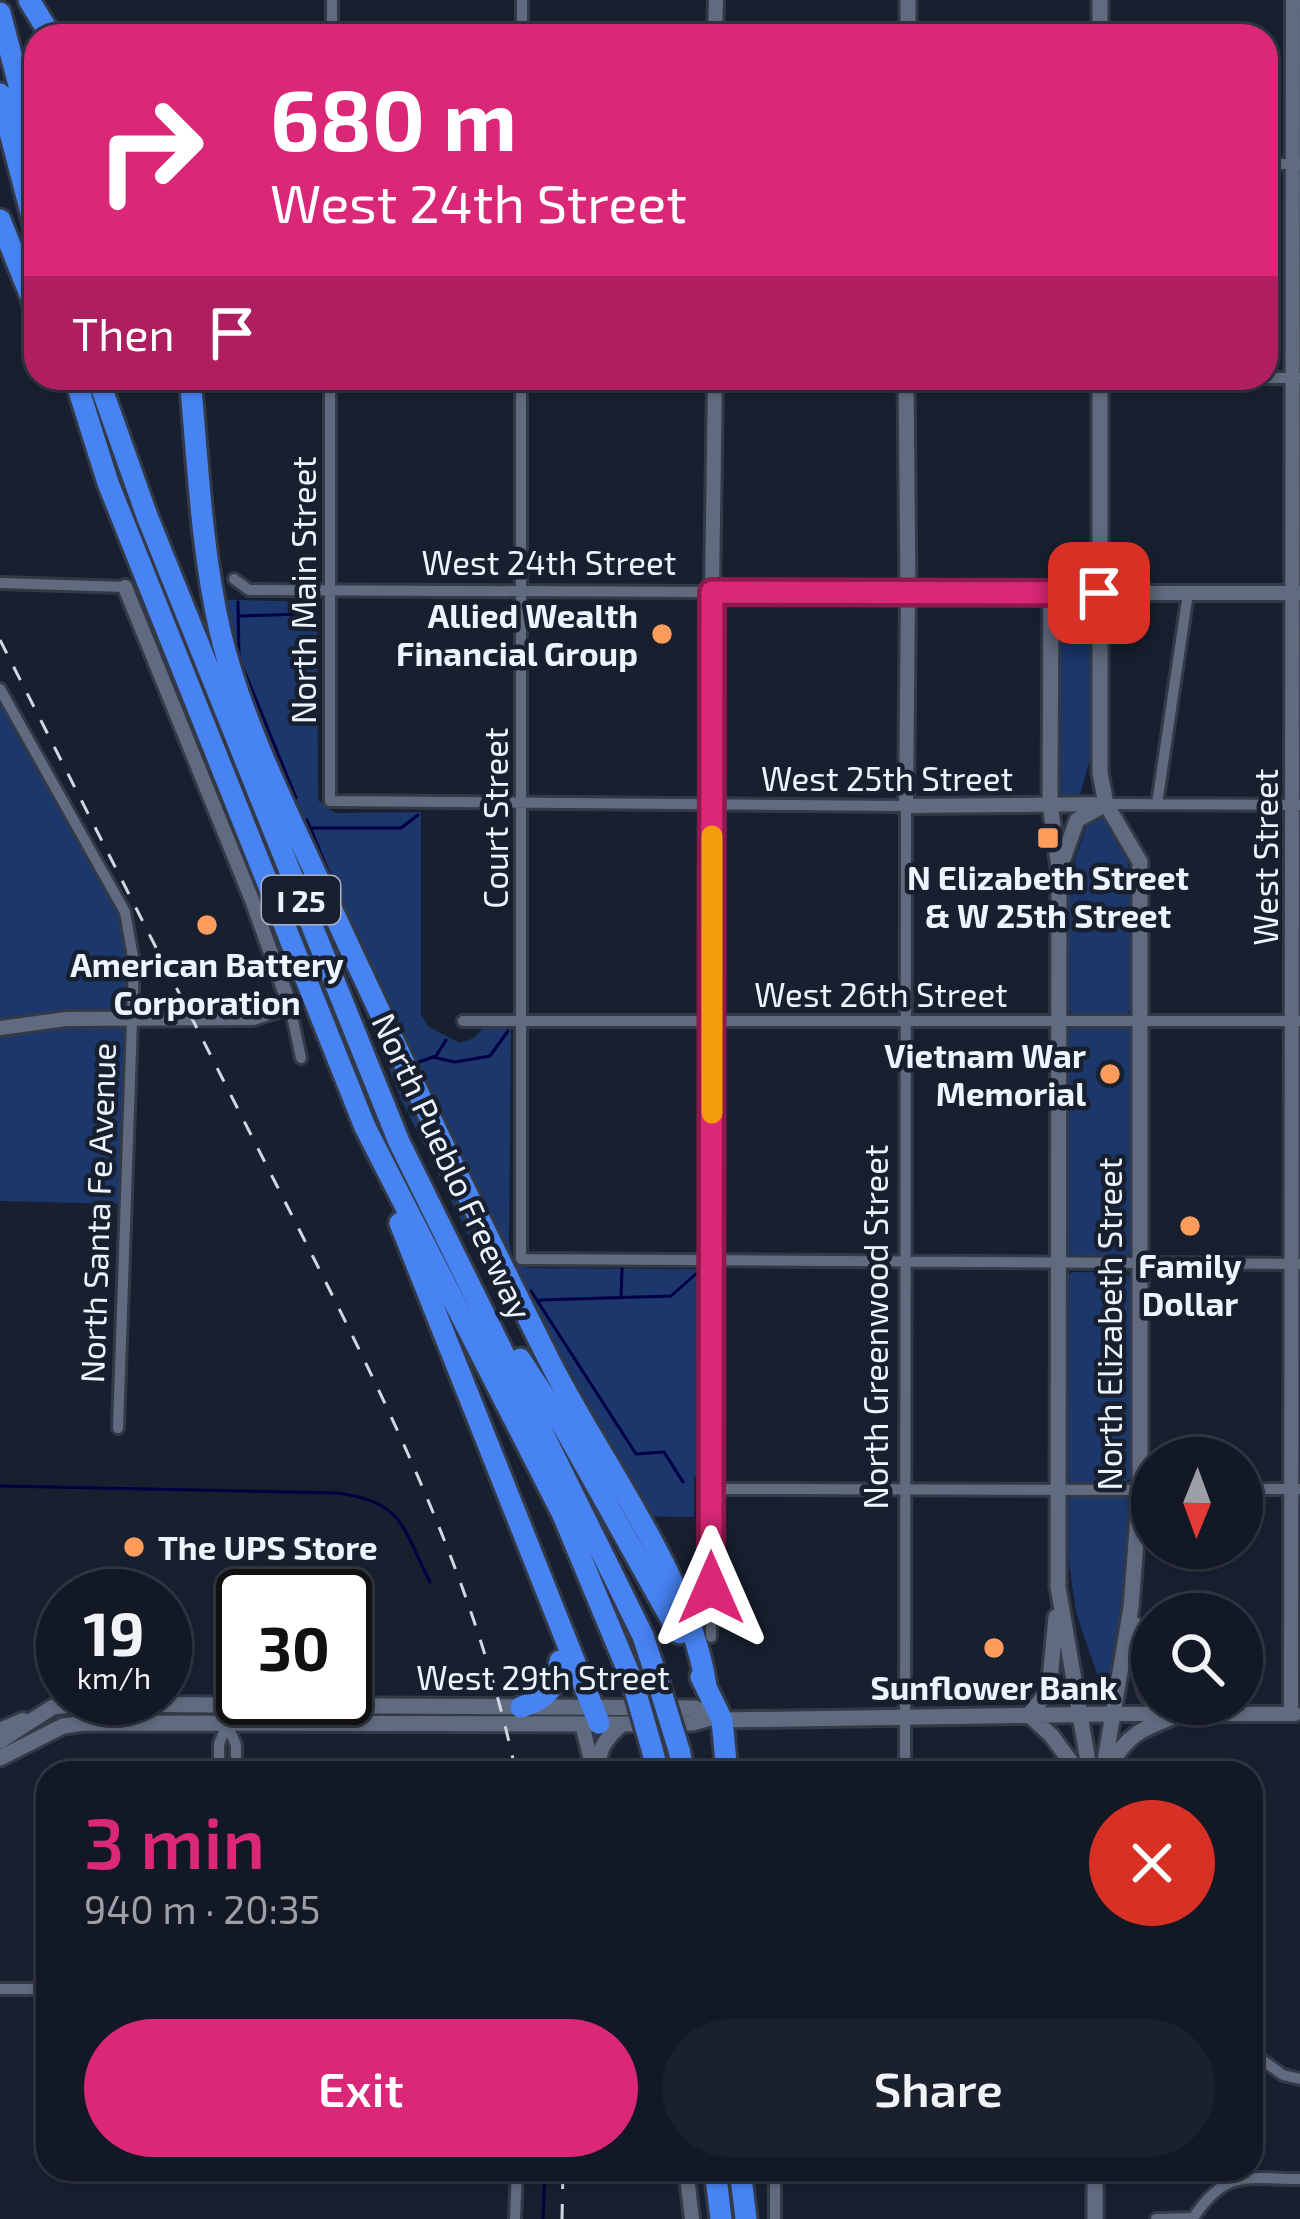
<!DOCTYPE html>
<meta charset="utf-8">
<style>
body{margin:0;font-family:"Exo 2",sans-serif;background:#1b212c;color:#f1f3f6;height:100vh;display:flex;flex-direction:column;font-size:45px;white-space:nowrap}
*{box-sizing:border-box;margin:0}
p{font-size:39px;color:#9ca0a6}
.icon{flex:none;width:66px;height:66px;fill:none;stroke:currentColor;stroke-width:2;stroke-linecap:round;stroke-linejoin:round}
.map{position:relative;flex:1;overflow:hidden}
.details{position:absolute;left:36px;top:1761px;width:1227px;height:420px;display:flex;flex-direction:column;background:#121824;border-radius:36px;box-shadow:0 3px 9px #0004,0 0 0 3px #313741}
.details>*{flex:none}
.top-card{position:absolute;left:24px;top:24px;width:1254px;height:366px;border-radius:36px;box-shadow:0 3px 9px #0004,0 0 0 3px #313741;background:#db2777;color:#fff;overflow:hidden}
.needle{width:78px;rotate:181deg}
.tools{position:absolute;left:1131px;top:1437px;display:grid;gap:24px}
.tools a{display:grid;place-items:center;width:132px;height:132px;border-radius:50%;background:#121824;box-shadow:0 3px 9px #0004,0 0 0 3px #313741;font-size:60px}
.speed{position:absolute;left:36px;top:1569px;display:flex;gap:24px;font-size:60px;font-weight:700;text-align:center}
.speed>*{display:grid;place-content:center;width:156px;height:156px;border-radius:50%;background:#121824;box-shadow:0 3px 9px #0004,0 0 0 3px #313741;line-height:1}
.speed small{font-size:30px;font-weight:400}
.speed .limit{border:6px solid #111;border-radius:18px;background:#fff;color:#111}
.pin{position:absolute;display:grid;place-items:center;width:102px;height:102px;color:#fff;margin:-51px;border-radius:24px;box-shadow:0 6px 18px #0006}
.me{position:absolute;width:132px;margin:-66px;rotate:0deg;stroke-linejoin:round;filter:drop-shadow(0 0 9px #0008)}
.turn{display:flex;align-items:center;gap:42px;height:252px;padding:0 48px;font-size:54px}
.turn .icon{width:156px;height:156px;stroke-width:2.5}
.turn b{display:block;font-size:84px;line-height:102px}
.then{display:flex;align-items:center;height:114px;padding:0 48px;background:#0003;gap:24px;font-size:45px}
.round{display:grid;place-items:center;flex:none;width:126px;height:126px;border-radius:63px;background:#1b212c}
.headline{display:flex;align-items:center;justify-content:space-between;height:204px;padding:0 48px}
h1{font-size:72px;font-weight:600;line-height:90px;color:#db2777}
.cta{display:flex;gap:24px;margin-top:auto;padding:24px 48px}
.cta a{flex:1;height:138px;border-radius:72px;background:#db2777;color:#fff;font-size:48px;font-weight:600;line-height:138px;text-align:center}
.cta a+a{background:#1b212c;color:#f1f3f6}
.map>svg:first-child{display:block}
.green{fill:#1b376b}
.lines{fill:none;stroke-linecap:round;stroke-linejoin:round}
.stream{stroke:#000042;stroke-width:3}
.minor-casing{stroke:#333946;stroke-width:16}
.tertiary-casing{stroke:#333946;stroke-width:20}
.secondary-casing{stroke:#333946;stroke-width:21}
.motorway-casing{stroke:#333946;stroke-width:27}
.minor{stroke:#606b7f;stroke-width:10}
.tertiary{stroke:#606b7f;stroke-width:14}
.secondary{stroke:#606b7f;stroke-width:15}
.motorway{stroke:#4783f2;stroke-width:21}
.rail{stroke:#d0d7e3;stroke-width:3;stroke-dasharray:15 15;stroke-linecap:butt}
.motorway-bridge-casing{stroke:#333946;stroke-width:27;stroke-linecap:butt}
.motorway-bridge{stroke:#4783f2;stroke-width:21}
.route-casing{stroke:#8e194d;stroke-width:30}
.route{stroke:#db2777;stroke-width:21}
.slow{stroke:#f59e0b;stroke-width:21}
.poi-dot{fill:#ff9b5b;stroke:#182030;stroke-width:4.5}
.labels{text-anchor:middle;dominant-baseline:central;stroke-width:9;stroke-linejoin:round;paint-order:stroke}
.shield{fill:#182030;stroke:#adb4c1;stroke-width:3}
.shield-label{font-size:30px;font-weight:bold;fill:#edf4ff}
.street-label{font-size:33px;fill:#edf4ff;stroke:#182030}
.poi-label{font-size:33px;font-weight:bold;fill:#edf4ff;stroke:#182030}
</style>
<div class="map">
<svg width="1300" height="2219" viewBox="0 0 1300 2219">
<rect width="100%" height="100%" fill="#182030"/>
<path class="green" d="M 200,599 L 317,602 L 318,800 L 335,813 L 421,812 L 421,1015 L 429,1027 L 460,1043 L 474,1038 L 485,1026 L 511,1028 L 509,1241 L 512,1256 L 527,1268 L 694,1269 L 701,1273 L 699,1475 L 694,1477 L 694,1517 L 627,1516 L 486,1271 L 401,1099 Z
M 1056,604 L 1087,604 L 1091,610 L 1091,755 L 1079,799 L 1058,800 L 1055,796 Z
M 0,689 L 125,912 L 134,963 L 125,1204 L 0,1201 Z
M 1100,814 C 1146,844 1132,958 1132,1008 L 1127,1013 L 1072,1013 L 1067,1008 L 1068,880 L 1089,819 Z
M 1073,1027 L 1126,1027 L 1132,1033 L 1132,1250 L 1125,1257 L 1073,1257 L 1067,1252 L 1067,1032 Z
M 1073,1272 L 1125,1273 L 1132,1280 L 1132,1477 L 1126,1482 L 1071,1482 L 1066,1477 L 1067,1276 Z
M 1072,1496 L 1124,1496 L 1132,1502 L 1130,1550 L 1112,1686 L 1101,1686 L 1076,1612 L 1066,1542 L 1066,1501 Z"/>
<g class="lines">
<path class="stream" d="M 238,602 L 239,658 L 296,798
M 239,616 L 304,614 L 314,604
M 307,820 L 346,914
M 311,828 L 401,828 L 418,815
M 432,1057 L 455,1062 L 490,1056 L 508,1031
M 416,1063 L 436,1056 L 446,1040
M 531,1291 L 636,1454 L 664,1452 L 683,1482
M 621,1297 L 622,1268
M 540,1300 L 671,1296 L 698,1272
M 0,1486 L 338,1493 C 404,1502 402,1527 430,1582
M 416,1768 L 451,1773
M 543,2219 L 545,2169"/>
<defs>
<path id="minor" d="M 332,36 L 332,0
M 522,36 L 522,0
M 1266,164 L 1300,164
M 330,378 L 330,801 L 906,806 L 905,1773
M 521,378 L 521,1259 L 1300,1264
M 614,378 L 622,378
M 779,378 L 1165,378
M 1229,378 L 1300,378
M 234,579 L 249,590 L 712,592 L 711,1637
M 0,583 L 125,587
M 0,689 L 125,912 L 134,963 L 118,1428
M 1106,804 L 1300,805
M 1157,804 L 1188,593
M 290,1006 L 301,1058
M 463,1021 L 1300,1021
M 711,1489 L 1152,1490
M 1242,1489 L 1300,1489
M 227,1724 L 236,1745 L 236,1773
M 219,1773 L 219,1744 L 227,1724 L 232,1595
M 0,1989 L 48,1989
M 1251,2052 L 1283,2075 L 1300,2079
M 775,2169 L 775,2219
M 515,2219 L 517,2169
M 1156,2219 L 1193,2218 C 1227,2168 1245,2179 1300,2179"/>
<path id="tertiary" d="M 715,36 L 716,0
M 715,378 L 712,592 L 908,593 L 906,806 L 1106,804
M 1099,593 L 1298,593
M 0,1028 L 66,1019 L 253,1018 L 290,1006 L 252,900 L 125,587
M 1114,1714 L 1295,1714
M 1291,1714 L 1293,0
M 582,1724 L 594,1773
M 0,1730 L 23,1720
M 686,2169 L 692,2219"/>
<path id="secondary" d="M 908,36 L 908,0
M 1100,36 L 1100,0
M 906,378 L 908,593 L 1099,593
M 1100,378 L 1100,773 L 1106,804 L 1140,862 L 1140,1490 L 1131,1607 L 1103,1773
M 1051,592 L 1050,804 L 1059,868 L 1058,1587 L 1090,1773
M 1063,859 L 1077,820 L 1106,804
M 1056,1617 L 1049,1690 L 1029,1715 L 1051,1735 L 1079,1773
M 1134,1624 L 1145,1690 L 1152,1702
M 0,1741 L 53,1707 L 78,1704 L 695,1708 L 722,1720 L 1114,1714
M 0,1758 L 63,1726 L 85,1723 L 622,1724 L 693,1723 L 710,1718
M 1111,1767 C 1124,1733 1150,1726 1181,1714
M 598,1773 C 597,1750 605,1739 622,1724
M 1095,2219 L 1095,2169"/>
<path id="motorway" d="M 29,0 L 51,36
M 0,13 L 36,150
M 0,94 L 36,232
M 0,220 L 36,309
M 75,378 L 108,483 L 365,1127 L 563,1515 L 633,1683
M 98,378 L 147,516 L 399,1142 L 643,1636 L 658,1682
M 190,378 C 198,462 201,548 220,631 C 242,724 289,814 328,901 C 399,1055 473,1208 549,1360 C 599,1460 690,1577 706,1686
M 400,1223 L 599,1723
M 520,1359 L 561,1422 L 679,1633
M 701,1677 L 722,1720 L 727,1773
M 521,1707 C 548,1699 555,1688 560,1661
M 652,1749 L 658,1773
M 679,1750 L 684,1773
M 715,2169 L 721,2219
M 740,2169 L 746,2219"/>
</defs>
<use href="#minor" class="minor-casing"/>
<use href="#tertiary" class="tertiary-casing"/>
<use href="#secondary" class="secondary-casing"/>
<use href="#motorway" class="motorway-casing"/>
<use href="#minor" class="minor"/>
<use href="#tertiary" class="tertiary"/>
<use href="#secondary" class="secondary"/>
<use href="#motorway" class="motorway"/>
<path class="rail" d="M 0,640 C 92,821 184,1003 276,1184 C 372,1373 472,1564 516,1773
M 562,2219 L 563,2169"/>
<defs>
<path id="motorway-bridge" d="M 658,1682 L 679,1750
M 633,1683 L 652,1749"/>
</defs>
<use href="#motorway-bridge" class="motorway-bridge-casing"/>
<use href="#motorway-bridge" class="motorway-bridge"/>
</g>
<g class="lines">
<defs>
<path id="route" d="M 711,1588 L 712,592 L 1099,593"/>
</defs>
<use href="#route" class="route-casing"/>
<use href="#route" class="route"/>
<path class="slow" d="M 712,1113 L 712,836"/>
</g>
<g class="poi-dot">
<circle cx="662" cy="634" r="12"/>
<rect x="1036" y="826" width="24" height="24" rx="6"/>
<circle cx="207" cy="925" r="12"/>
<circle cx="1110" cy="1074" r="12"/>
<circle cx="1190" cy="1226" r="12"/>
<circle cx="134" cy="1547" r="12"/>
<circle cx="994" cy="1648" r="12"/>
</g>
<g class="labels">
<rect class="shield" x="262" y="876" width="78" height="48" rx="9"/>
<g class="shield-label">
<text x="301" y="900">I 25</text>
</g>
<g class="street-label">
<text x="549" y="562">West 24th Street</text>
<text transform="translate(303 590) rotate(-90)">North Main Street</text>
<text x="887" y="778">West 25th Street</text>
<text transform="translate(495 818) rotate(-90)">Court Street</text>
<text transform="translate(1265 857) rotate(-90)">West Street</text>
<text x="881" y="994">West 26th Street</text>
<text transform="translate(453 1166) rotate(65)">North Pueblo Freeway</text>
<text transform="translate(97 1213) rotate(-88)">North Santa Fe Avenue</text>
<text transform="translate(1109 1324) rotate(-90)">North Elizabeth Street</text>
<text transform="translate(875 1327) rotate(-90)">North Greenwood Street</text>
<text x="543" y="1677">West 29th Street</text>
</g>
<g class="poi-label">
<text x="638" y="615" text-anchor="end">Allied Wealth<tspan x="638" dy="38">Financial Group</tspan></text>
<text x="1048" y="877">N Elizabeth Street<tspan x="1048" dy="38">&amp; W 25th Street</tspan></text>
<text x="207" y="964">American Battery<tspan x="207" dy="38">Corporation</tspan></text>
<text x="1086" y="1055" text-anchor="end">Vietnam War<tspan x="1086" dy="38">Memorial</tspan></text>
<text x="1190" y="1265">Family<tspan x="1190" dy="38">Dollar</tspan></text>
<text x="158" y="1547" text-anchor="start">The UPS Store</text>
<text x="994" y="1687">Sunflower Bank</text>
</g>
</g>
</svg>
<div class="tools">
<a><svg class="needle" viewBox="-14 -14 28 28"><path d="M0-13l5 13h-10z" fill="#e53935"/><path d="M0 13l5-13h-10z" fill="#9ca0a6"/></svg></a>
<a><svg class="icon" aria-label="search" viewBox="0 0 24 24"><circle cx="10" cy="10" r="6"/><path d="M15 15l6 6"/></svg></a>
</div>
<div class="speed"><div>19<small>km/h</small></div><div class="limit">30</div></div>
<div class="pin" style="left:1099px;top:593px;background:#d93025"><svg class="icon" aria-label="arrive" viewBox="0 0 24 24"><path d="M6 21V4h12l-3 4 3 4H6"/></svg></div>
<svg class="me" style="left:711px;top:1588px" viewBox="-20 -20 40 40"><path d="M0-17L14 15 0 8-14 15z" fill="#db2777" stroke="#fff" stroke-width="4"/></svg>
<div class="top-card">
<div class="turn"><svg class="icon" aria-label="right" viewBox="0 0 24 24"><path d="M7 20v-9h11M14 6l5 5-5 5"/></svg><div><b>680 m</b>West 24th Street</div></div>
<div class="then">Then<svg class="icon" aria-label="arrive" viewBox="0 0 24 24"><path d="M6 21V4h12l-3 4 3 4H6"/></svg></div>
</div>
<section class="details">
<div class="headline"><div><h1>3 min</h1><p>940 m · 20:35</p></div><a class="round" style="background:#d93025;color:#fff"><svg class="icon" aria-label="close" viewBox="0 0 24 24"><path d="M6 6l12 12M18 6L6 18"/></svg></a></div>
<div class="cta"><a>Exit</a><a>Share</a></div>
</section>
</div>
